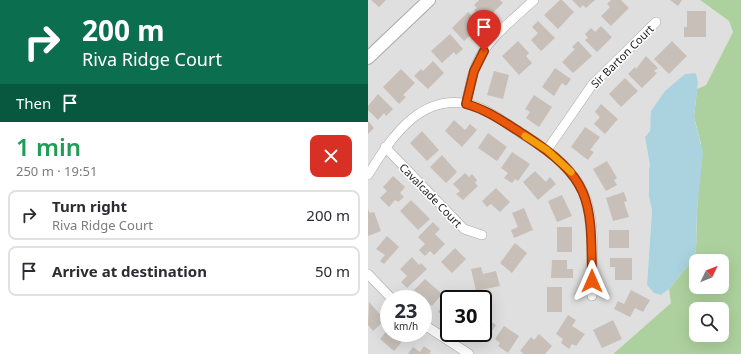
<!DOCTYPE html>
<meta charset="utf-8">
<style>
body{margin:0;font-family:"Noto Sans",sans-serif;background:#f2f2f3;color:#2b2b33;height:100vh;display:flex;flex-direction:column;font-size:15px;white-space:nowrap}
*{box-sizing:border-box;margin:0}
p{font-size:13px;color:#7c7c81}
.icon{flex:none;width:22px;height:22px;fill:none;stroke:currentColor;stroke-width:2;stroke-linecap:round;stroke-linejoin:round}
.map{position:relative;flex:1;overflow:hidden}
.sheet{display:flex;flex-direction:column;background:#fff;width:368px}
.sheet>*{flex:none}
.guide{background:#0b6e4f;color:#fff;overflow:hidden}
.needle{width:26px;rotate:47deg}
.buttons{position:absolute;left:321px;top:254px;display:grid;gap:8px}
.buttons a{display:grid;place-items:center;width:40px;height:40px;border-radius:8px;background:#fff;box-shadow:0 4px 16px #0002;font-size:20px}
.speed{position:absolute;left:12px;top:290px;display:flex;gap:8px;font-size:20px;font-weight:700;text-align:center}
.speed>*{display:grid;place-content:center;width:52px;height:52px;border-radius:50%;background:#fff;box-shadow:0 4px 16px #0002;line-height:1}
.speed small{font-size:10px;font-weight:400}
.speed .limit{border:2px solid #111;border-radius:6px;background:#fff;color:#111}
.pin{position:absolute;display:grid;place-items:center;width:34px;height:34px;color:#fff;margin:-41px -17px;border-radius:50% 50% 50% 0;rotate:-45deg;box-shadow:0 0 4px #0007}
.pin .icon{rotate:45deg}
.me{position:absolute;width:44px;margin:-22px;rotate:0deg;stroke-linejoin:round;filter:drop-shadow(0 0 3px #0008)}
.turn{display:flex;align-items:center;gap:14px;height:84px;padding:0 16px;font-size:18px}
.turn .icon{width:52px;height:52px;stroke-width:2.5}
.turn b{display:block;font-size:28px;line-height:34px}
.then{display:flex;align-items:center;height:38px;padding:0 16px;background:#0003;gap:8px;font-size:15px}
.round{display:grid;place-items:center;flex:none;width:42px;height:42px;border-radius:8px;background:#f2f2f3}
.headline{display:flex;align-items:center;justify-content:space-between;height:68px;padding:0 16px}
h1{font-size:24px;font-weight:600;line-height:30px;color:#1e9e55}
ul{padding:0;list-style:none}
li{display:flex;align-items:center;gap:12px;height:50px;margin:0 8px 6px;padding:0 8px;border:2px solid #e1e1e2;border-radius:8px}
li div{flex:1}
li b{display:block;font-size:15px}
li em{font-style:normal}
main{display:flex;flex:1;min-height:0}
.map>svg:first-child{display:block}
.residential{fill:#e0dfdf;fill-rule:evenodd}
.forest{fill:#add19e;fill-rule:evenodd}
.water{fill:#aad3df}
.building{fill:#c7bfb8}
.lines{fill:none;stroke-linecap:round;stroke-linejoin:round}
.minor-casing{stroke:#a9a9a9;stroke-width:10}
.tertiary-casing{stroke:#a9a9a9;stroke-width:14}
.minor{stroke:#fff;stroke-width:9}
.tertiary{stroke:#fff;stroke-width:12}
.route-casing{stroke:#983908;stroke-width:10}
.route{stroke:#ea580c;stroke-width:7}
.slow{stroke:#f59e0b;stroke-width:7}
.labels{text-anchor:middle;dominant-baseline:central;stroke-width:3;stroke-linejoin:round;paint-order:stroke}
.street-label{font-size:11px;fill:#222;stroke:#fff}
</style>
<main>
<section class="sheet">
<div class="guide">
<div class="turn"><svg class="icon" aria-label="right" viewBox="0 0 24 24"><path d="M7 20v-9h11M14 6l5 5-5 5"/></svg><div><b>200 m</b>Riva Ridge Court</div></div>
<div class="then">Then<svg class="icon" aria-label="arrive" viewBox="0 0 24 24"><path d="M6 21V4h12l-3 4 3 4H6"/></svg></div>
</div>
<div class="headline"><div><h1>1 min</h1><p>250 m · 19:51</p></div><a class="round" style="background:#d93025;color:#fff"><svg class="icon" aria-label="close" viewBox="0 0 24 24"><path d="M6 6l12 12M18 6L6 18"/></svg></a></div>
<ul>
<li><svg class="icon" aria-label="right" viewBox="0 0 24 24"><path d="M7 20v-9h11M14 6l5 5-5 5"/></svg><div><b>Turn right</b><p>Riva Ridge Court</p></div><em>200 m</em></li>
<li><svg class="icon" aria-label="arrive" viewBox="0 0 24 24"><path d="M6 21V4h12l-3 4 3 4H6"/></svg><div><b>Arrive at destination</b></div><em>50 m</em></li>
</ul>
</section>
<div class="map">
<svg width="373" height="354" viewBox="0 0 373 354">
<rect width="100%" height="100%" fill="#f2efe9"/>
<path class="residential" d="M 0,0 L 55,0 L 0,53 Z
M 68,0 L 332,0 L 361,21 L 365,32 L 338,85 L 329,89 L 330,82 L 326,73 L 317,74 L 297,92 L 284,111 L 282,131 L 277,137 L 282,167 L 281,169 L 281,197 L 284,210 L 279,285 L 293,295 L 301,289 L 303,303 L 245,354 L 0,354 L 0,65 ZM 21,299 L 55,299 L 55,333 L 21,333 ZM 81,299 L 115,299 L 115,333 L 81,333 Z"/>
<path class="forest" d="M 332,0 L 373,0 L 373,354 L 245,354 L 303,303 L 301,289 L 326,258 L 328,249 L 329,210 L 333,144 L 326,117 L 329,89 L 338,85 L 365,32 L 361,21 ZM 328,261 L 354,261 L 354,287 L 328,287 ZM 328,309 L 354,309 L 354,335 L 328,335 Z"/>
<path class="water" d="M 326,73 L 328,74 L 330,82 L 326,117 L 335,153 L 329,210 L 328,249 L 326,258 L 301,289 L 293,295 L 286,293 L 279,285 L 284,210 L 281,197 L 281,169 L 282,166 L 277,137 L 282,131 L 283,111 L 297,91 L 317,74 Z"/>
<path class="building" d="M 3,0 L 18,0 L 11,7 Z
M 111,0 L 132,0 L 135,3 L 116,21 L 106,10 L 109,8 L 106,5 Z
M 192,0 L 194,0 L 206,12 L 190,29 L 176,15 Z
M 204,0 L 227,0 L 218,8 L 215,5 L 212,8 Z
M 243,0 L 253,0 L 261,8 L 243,26 L 233,16 L 242,7 L 239,4 Z
M 302,0 L 314,0 L 310,6 Z
M 319,11 L 338,11 L 338,37 L 316,37 L 316,27 L 319,27 Z
M 100,12 L 113,25 L 96,41 L 84,28 Z
M 170,21 L 187,38 L 173,51 L 163,40 L 170,33 L 164,27 Z
M 233,26 L 244,37 L 229,52 L 217,40 L 220,38 L 217,34 L 223,28 L 227,32 Z
M 82,34 L 95,49 L 88,55 L 86,52 L 74,63 L 63,51 Z
M 150,41 L 161,53 L 158,56 L 164,63 L 151,75 L 134,56 Z
M 210,41 L 224,56 L 205,73 L 194,62 L 207,49 L 204,47 Z
M 304,41 L 319,56 L 301,74 L 286,59 Z
M 278,56 L 290,68 L 286,71 L 289,73 L 274,88 L 260,74 L 267,67 L 268,69 Z
M 65,61 L 76,73 L 60,89 L 46,76 L 53,69 L 55,71 Z
M 187,68 L 203,79 L 198,86 L 194,83 L 186,96 L 174,87 Z
M 33,69 L 47,83 L 35,95 L 38,97 L 31,104 L 15,87 Z
M 126,71 L 141,75 L 135,99 L 119,95 Z
M 257,78 L 270,91 L 253,107 L 241,94 Z
M 10,94 L 25,109 L 18,116 L 16,113 L 10,120 L 0,110 L 0,106 Z
M 166,95 L 184,107 L 171,127 L 158,118 L 162,112 L 157,109 Z
M 233,104 L 250,119 L 237,134 L 226,124 L 232,117 L 227,112 Z
M 86,120 L 97,130 L 102,124 L 109,130 L 94,147 L 77,131 Z
M 0,121 L 6,128 L 0,134 Z
M 217,127 L 232,137 L 222,150 L 226,152 L 220,160 L 203,147 Z
M 54,131 L 71,150 L 59,161 L 42,143 Z
M 120,133 L 139,147 L 129,161 L 110,148 Z
M 144,152 L 162,164 L 150,181 L 147,179 L 144,183 L 136,178 L 140,173 L 133,168 Z
M 74,155 L 89,172 L 78,183 L 62,167 Z
M 239,161 L 249,178 L 246,180 L 249,185 L 238,191 L 225,169 Z
M 167,171 L 178,182 L 182,177 L 188,184 L 170,200 L 155,182 Z
M 97,173 L 101,177 L 104,174 L 109,180 L 107,183 L 110,186 L 95,200 L 88,194 L 92,191 L 85,184 Z
M 25,176 L 37,187 L 32,193 L 36,197 L 30,202 L 27,200 L 21,207 L 12,198 L 19,191 L 15,187 Z
M 128,188 L 142,202 L 132,212 L 123,204 L 119,207 L 114,201 Z
M 256,192 L 259,201 L 256,202 L 261,217 L 245,221 L 238,198 Z
M 194,195 L 204,216 L 189,222 L 180,201 Z
M 43,200 L 62,219 L 50,230 L 32,211 Z
M 156,208 L 165,230 L 146,238 L 143,230 L 150,227 L 144,213 Z
M 0,209 L 2,213 L 6,212 L 13,231 L 0,236 Z
M 65,222 L 72,229 L 67,234 L 77,244 L 66,255 L 62,251 L 57,256 L 51,250 L 57,244 L 50,237 Z
M 189,227 L 204,227 L 204,252 L 189,252 Z
M 241,230 L 261,230 L 261,248 L 241,248 Z
M 19,236 L 31,247 L 16,264 L 12,261 L 17,255 L 8,249 Z
M 147,243 L 159,253 L 144,273 L 132,263 Z
M 87,248 L 98,259 L 84,273 L 73,262 Z
M 44,257 L 51,265 L 53,263 L 59,269 L 39,288 L 33,282 L 39,276 L 32,269 Z
M 242,258 L 264,258 L 264,280 L 247,280 L 247,267 L 242,267 Z
M 184,260 L 199,260 L 199,269 L 205,269 L 205,278 L 183,278 Z
M 113,267 L 115,274 L 128,271 L 132,286 L 108,291 L 103,269 Z
M 57,279 L 74,294 L 64,306 L 46,290 Z
M 179,287 L 194,287 L 194,312 L 179,312 Z
M 263,290 L 282,300 L 275,312 L 267,308 L 262,317 L 246,309 L 250,301 L 256,304 Z
M 80,297 L 84,299 L 81,299 L 81,319 L 70,312 Z
M 1,302 L 17,320 L 5,331 L 0,325 Z
M 115,305 L 122,310 L 117,318 L 128,325 L 118,339 L 110,333 L 115,333 Z
M 200,315 L 208,320 L 204,326 L 217,334 L 208,346 L 204,344 L 201,349 L 193,343 L 195,339 L 188,334 Z
M 245,320 L 254,339 L 234,348 L 225,330 Z
M 136,326 L 151,336 L 140,353 L 130,346 L 132,343 L 127,339 Z
M 21,328 L 21,333 L 33,333 L 38,337 L 26,351 L 12,339 Z
M 171,334 L 184,346 L 177,354 L 156,354 L 152,351 L 163,337 L 166,340 Z
M 56,346 L 63,351 L 61,354 L 40,354 L 45,347 L 52,352 Z"/>
<g class="lines">
<defs>
<path id="minor" d="M 98,104 C 101,93 102,81 106,71 C 115,41 145,20 166,0
M 17,147 L 96,229 L 114,235
M 179,150 L 224,85 L 288,22
M 0,175 C 24,136 56,87 110,107 C 126,113 140,125 154,134 C 179,150 203,165 216,194 C 229,222 223,265 224,296
M 0,274 L 24,299
M 55,324 L 101,354"/>
<path id="tertiary" d="M 0,58 L 61,0"/>
</defs>
<use href="#minor" class="minor-casing"/>
<use href="#tertiary" class="tertiary-casing"/>
<use href="#minor" class="minor"/>
<use href="#tertiary" class="tertiary"/>
</g>
<g class="lines">
<defs>
<path id="route" d="M 116,51 L 106,71 L 98,104 C 120,110 137,123 155,134 C 226,180 223,201 224,281"/>
</defs>
<use href="#route" class="route-casing"/>
<use href="#route" class="route"/>
<path class="slow" d="M 157,136 L 179,150 L 203,172"/>
</g>
<g class="labels">
<g class="street-label">
<text transform="translate(254 56) rotate(-45)">Sir Barton Court</text>
<text transform="translate(63 195) rotate(46)">Cavalcade Court</text>
</g>
</g>
</svg>
<div class="buttons">
<a><svg class="needle" viewBox="-14 -14 28 28"><path d="M0-13l5 13h-10z" fill="#e53935"/><path d="M0 13l5-13h-10z" fill="#7c7c81"/></svg></a>
<a><svg class="icon" aria-label="search" viewBox="0 0 24 24"><circle cx="10" cy="10" r="6"/><path d="M15 15l6 6"/></svg></a>
</div>
<div class="speed"><div>23<small>km/h</small></div><div class="limit">30</div></div>
<div class="pin" style="left:116px;top:51px;background:#d93025"><svg class="icon" aria-label="arrive" viewBox="0 0 24 24"><path d="M6 21V4h12l-3 4 3 4H6"/></svg></div>
<svg class="me" style="left:224px;top:281px" viewBox="-20 -20 40 40"><path d="M0-17L14 15 0 8-14 15z" fill="#ea580c" stroke="#fff" stroke-width="4"/></svg>
</div>
</main>
